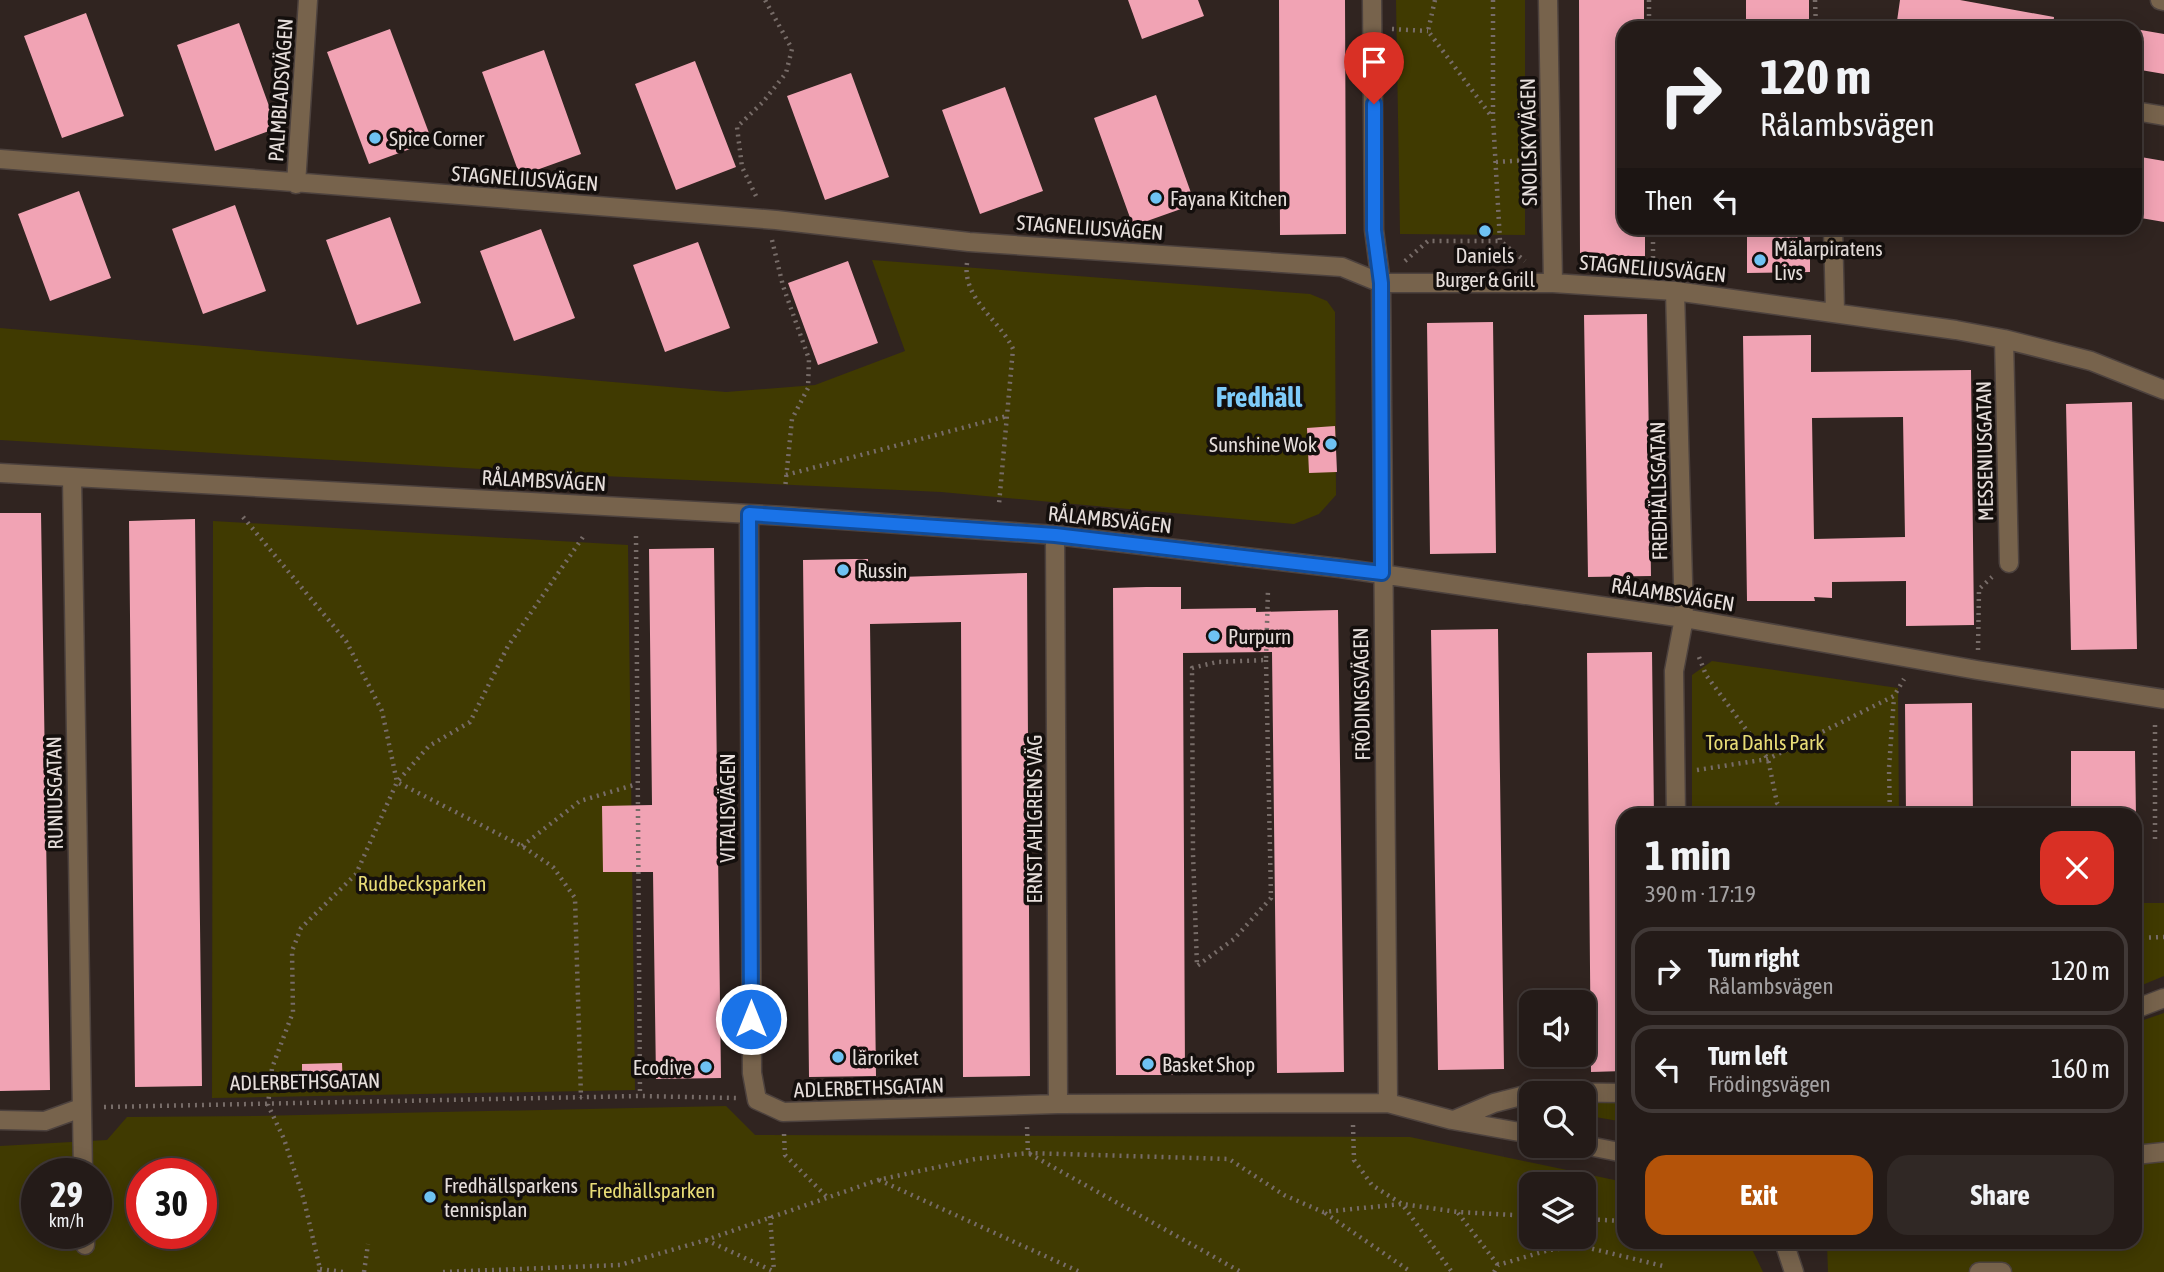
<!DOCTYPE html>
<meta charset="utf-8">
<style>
body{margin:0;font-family:"Asap Condensed",sans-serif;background:#302825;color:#f1f3f6;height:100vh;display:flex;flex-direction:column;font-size:26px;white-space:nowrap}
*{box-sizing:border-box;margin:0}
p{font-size:23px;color:#a3a1a2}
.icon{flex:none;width:38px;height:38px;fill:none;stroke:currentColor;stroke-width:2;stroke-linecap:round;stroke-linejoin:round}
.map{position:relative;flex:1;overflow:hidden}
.sheet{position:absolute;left:1617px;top:808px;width:525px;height:441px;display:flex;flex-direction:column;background:#241b18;border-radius:21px;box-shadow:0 4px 18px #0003,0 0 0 2px #413937}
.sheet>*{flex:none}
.guide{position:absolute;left:1617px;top:21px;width:525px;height:214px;border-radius:21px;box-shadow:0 4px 18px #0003,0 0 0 2px #413937;background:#241b18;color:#f1f3f6;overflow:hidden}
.buttons{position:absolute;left:1519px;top:990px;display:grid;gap:14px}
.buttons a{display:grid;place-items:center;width:77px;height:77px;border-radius:14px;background:#241b18;box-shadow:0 4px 18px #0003,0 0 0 2px #413937;font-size:35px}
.speed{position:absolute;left:21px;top:1158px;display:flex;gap:14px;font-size:35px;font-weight:700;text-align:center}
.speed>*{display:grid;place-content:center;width:91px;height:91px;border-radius:50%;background:#241b18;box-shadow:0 4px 18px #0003,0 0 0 2px #413937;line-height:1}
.speed small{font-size:18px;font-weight:400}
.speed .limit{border:10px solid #d22;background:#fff;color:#111}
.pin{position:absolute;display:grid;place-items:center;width:60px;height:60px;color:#fff;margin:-72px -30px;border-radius:50% 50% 50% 0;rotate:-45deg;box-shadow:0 0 7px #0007}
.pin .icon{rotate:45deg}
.me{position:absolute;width:77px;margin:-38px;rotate:0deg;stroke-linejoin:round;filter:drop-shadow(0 0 5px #0008)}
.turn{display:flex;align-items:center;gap:24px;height:147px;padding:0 28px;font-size:32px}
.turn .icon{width:91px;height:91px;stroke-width:2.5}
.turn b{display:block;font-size:49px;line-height:60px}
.then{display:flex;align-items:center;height:66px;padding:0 28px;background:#0003;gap:14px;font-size:26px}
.round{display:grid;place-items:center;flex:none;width:74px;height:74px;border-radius:21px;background:#302825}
.head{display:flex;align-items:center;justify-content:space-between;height:119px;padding:0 28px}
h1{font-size:42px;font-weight:700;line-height:52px}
.cta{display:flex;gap:14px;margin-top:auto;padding:14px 28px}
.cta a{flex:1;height:80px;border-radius:21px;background:#b45309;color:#fff;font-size:28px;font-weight:700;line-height:80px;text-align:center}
.cta a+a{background:#302825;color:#f1f3f6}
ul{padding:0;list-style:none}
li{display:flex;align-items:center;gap:21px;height:88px;margin:0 14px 10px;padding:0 14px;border:4px solid #413937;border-radius:21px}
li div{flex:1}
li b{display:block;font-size:26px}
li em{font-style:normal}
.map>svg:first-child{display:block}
.park{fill:#403a01;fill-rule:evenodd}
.building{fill:#f1a3b4;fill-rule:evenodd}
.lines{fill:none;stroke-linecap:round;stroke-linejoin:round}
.minor-casing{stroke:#4d423e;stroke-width:21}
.path{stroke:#776c68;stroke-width:4.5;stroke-dasharray:2 5;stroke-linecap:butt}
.minor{stroke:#77634c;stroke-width:18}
.route-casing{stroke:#114b97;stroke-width:18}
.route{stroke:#1a73e8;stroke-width:12}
.poi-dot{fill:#6ec2f3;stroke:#140f0d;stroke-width:2.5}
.labels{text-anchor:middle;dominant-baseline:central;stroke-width:7;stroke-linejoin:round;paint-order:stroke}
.street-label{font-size:21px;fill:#e6dedb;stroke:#140f0d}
.poi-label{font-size:21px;fill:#e6dedb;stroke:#140f0d;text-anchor:start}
.park-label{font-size:21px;fill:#e8dc76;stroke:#140f0d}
.district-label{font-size:28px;font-weight:bold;fill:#7ecbf9;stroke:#140f0d}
</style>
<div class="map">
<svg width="2164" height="1272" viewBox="0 0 2164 1272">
<rect width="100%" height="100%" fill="#302420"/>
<path class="park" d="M 1396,0 L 1525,0 L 1525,235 L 1400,234 Z
M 872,260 L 1310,294 L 1327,301 L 1335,312 L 1336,495 L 1319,514 L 1294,524 L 941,492 L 582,475 L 0,440 L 0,328 L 726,392 L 815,385 L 905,351 Z
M 213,521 L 628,545 L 635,1090 L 212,1098 Z
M 1712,661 L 1898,688 L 1899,815 L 1692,815 L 1692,675 Z
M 2135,903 L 2164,903 L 2164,976 L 2135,988 Z
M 2164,1013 L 2164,1272 L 1828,1272 L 1827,1243 L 2135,1242 L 2135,1023 Z
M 1584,1101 L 1624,1101 L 1624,1122 L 1584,1115 Z
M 726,1106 L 755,1135 L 1410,1137 L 1624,1182 L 1624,1242 L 1749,1243 L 1763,1272 L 0,1272 L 0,1146 L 107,1140 L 127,1117 L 255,1116 ZM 37,1174 L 96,1174 L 96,1234 L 37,1234 ZM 142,1174 L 201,1174 L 201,1234 L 142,1234 ZM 1531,1185 L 1584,1185 L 1584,1237 L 1531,1237 Z"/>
<path class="building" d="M 1128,0 L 1198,0 L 1204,16 L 1142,39 Z
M 1279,0 L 1345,0 L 1346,234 L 1280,235 Z
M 1579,0 L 1644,0 L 1644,28 L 1624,28 L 1624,228 L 1645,228 L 1645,256 L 1580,256 Z
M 1746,0 L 1809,0 L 1809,28 L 1746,28 Z
M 1900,0 L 1960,0 L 2054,17 L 2053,28 L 1896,28 Z
M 86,13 L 124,116 L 62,138 L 24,36 Z
M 239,23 L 277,128 L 215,151 L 177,45 Z
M 390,29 L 432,141 L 369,164 L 327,52 Z
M 2135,29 L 2164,34 L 2164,74 L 2135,69 Z
M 544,50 L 581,154 L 520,176 L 482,72 Z
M 695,61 L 736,167 L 676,190 L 635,84 Z
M 851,73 L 889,177 L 825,200 L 787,96 Z
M 1005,87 L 1043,191 L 980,214 L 942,110 Z
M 1156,95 L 1195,204 L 1133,226 L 1094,118 Z
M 2135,156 L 2164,161 L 2164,222 L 2135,217 Z
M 79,191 L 111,278 L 50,301 L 18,214 Z
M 235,205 L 266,291 L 203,314 L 172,229 Z
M 390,217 L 421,303 L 357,325 L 326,240 Z
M 1747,228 L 1810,228 L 1810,272 L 1747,273 Z
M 541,229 L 575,318 L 514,341 L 480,251 Z
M 698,242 L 730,328 L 665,352 L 633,265 Z
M 848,261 L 878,343 L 818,365 L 788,283 Z
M 1647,314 L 1651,576 L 1588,577 L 1584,315 Z
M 1493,322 L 1496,553 L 1430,554 L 1427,323 Z
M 1811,335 L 1811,372 L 1971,370 L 1974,625 L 1906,626 L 1906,581 L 1832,582 L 1832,598 L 1814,597 L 1815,601 L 1747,601 L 1743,336 ZM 1903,417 L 1905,537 L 1814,539 L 1812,418 Z
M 2132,402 L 2137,649 L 2071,650 L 2066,404 Z
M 1335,426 L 1337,472 L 1309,473 L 1307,428 Z
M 0,513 L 41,513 L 50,1090 L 0,1091 Z
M 195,519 L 202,1086 L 135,1087 L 129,521 Z
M 714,548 L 721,1078 L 656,1079 L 653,872 L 603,872 L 602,806 L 652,805 L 649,549 Z
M 854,559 L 868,559 L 868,578 L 1027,573 L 1030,1076 L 963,1077 L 961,622 L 870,624 L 876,1076 L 809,1077 L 803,560 Z
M 1146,587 L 1181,587 L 1181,609 L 1256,608 L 1256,612 L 1338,610 L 1344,1072 L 1277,1073 L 1272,652 L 1183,653 L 1185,1075 L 1116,1075 L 1113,588 Z
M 1498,629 L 1504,1069 L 1438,1070 L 1431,630 Z
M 1652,652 L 1654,816 L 1624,816 L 1624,1071 L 1591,1072 L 1587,653 Z
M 1972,703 L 1973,816 L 1906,816 L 1905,704 Z
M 2071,751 L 2135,751 L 2136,816 L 2071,816 Z
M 342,1063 L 343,1090 L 302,1091 L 302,1064 Z"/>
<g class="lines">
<defs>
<path id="minor" d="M 1372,0 L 1374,230 L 1381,283 L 1388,1103
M 1548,0 L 1553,283
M 2160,0 L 2164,1
M 2135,111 L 2164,116
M 0,159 L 776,220 L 969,242 L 1342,267 L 1381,283 L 1553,283 L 1675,291 L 1956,330 L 2004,339 L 2091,361 L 2164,390
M 296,184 L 308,0
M 1833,228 L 1835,312
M 1675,291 L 1684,618 L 1674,671 L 1676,816
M 2004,339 L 2009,563
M 0,473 L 785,516 L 1055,535 L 1340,568 L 1684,618 L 1977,670 L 2164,699
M 72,477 L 83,1174
M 749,514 L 752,1073 L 757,1100 L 783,1112 L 1058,1104 L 1388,1103 L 1452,1120 L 1531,1134
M 1055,535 L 1058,1104
M 2135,1009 L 2164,998
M 0,1120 L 45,1121 L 81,1108
M 1454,1120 L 1494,1103 L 1537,1092 L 1624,1093
M 1584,1145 L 1624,1153
M 2135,1155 L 2164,1152
M 85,1234 L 85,1245
M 1784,1242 L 1794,1272
M 1979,1272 L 2002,1272"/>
</defs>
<use href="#minor" class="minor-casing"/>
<path class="path" d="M 1435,0 L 1428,31 L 1492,117
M 1493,0 L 1493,118 L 1500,241 L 1525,261
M 1649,0 L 1649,28
M 1815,0 L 1816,28
M 1392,29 L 1428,31
M 1496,162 L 1529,160
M 756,196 L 742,167 L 737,127 L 763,102 L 786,73 L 792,49 L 765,0
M 1653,228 L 1653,268
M 772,240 L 783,286 L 809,359 L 808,388 L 792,419 L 785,489
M 1405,261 L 1428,241 L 1500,241
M 967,263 C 962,299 1000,320 1013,349 L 999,504
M 786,475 L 1007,416
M 243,517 L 346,641 L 382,711 L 397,782 L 522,846 L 553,867 L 575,898 L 581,1098
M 636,536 L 640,1096
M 1978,650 L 1979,589 L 1992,577
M 1699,657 L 1706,675 L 1768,759 L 1777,803 L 1788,816
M 1266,660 L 1271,898 L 1234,939 L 1197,966 L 1193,854 L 1192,668 L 1217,662 L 1266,660 L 1268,589
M 1697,770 L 1768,759 L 1894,696 L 1904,679
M 1890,816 L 1889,768 L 1894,697
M 2155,839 L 2155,720
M 522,846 L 580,801 L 637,784
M 2135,938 L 2164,937
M 104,1107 L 640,1096 L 736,1098
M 1353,1125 L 1354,1160 L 1372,1185 L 1402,1204 L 1452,1272
M 1027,1127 L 1028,1153 L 1241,1272
M 784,1134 L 785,1155 L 826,1196
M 879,1180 L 1080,1272
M 1325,1213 L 1411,1272
M 1458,1213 L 1498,1265
M 770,1216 L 774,1271
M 1584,1219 L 1624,1221
M 706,1240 L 775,1272
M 320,1269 L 343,1272
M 319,1272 L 320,1269 L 304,1200 L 284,1139 L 268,1105 L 272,1068 L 293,1012 L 292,951 L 301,928 L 356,874 L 397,782 L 429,746 L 470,722 L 508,646 L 585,534
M 364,1272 L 368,1244
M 443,1272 L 620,1265 L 706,1240 L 878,1180 L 975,1159 L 1028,1153 L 1229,1159 L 1284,1195 L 1323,1212 L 1402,1204 L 1458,1212 L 1531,1216
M 1494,1272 L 1498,1265 L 1549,1250 L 1581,1246 L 1663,1266"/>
<use href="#minor" class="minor"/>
</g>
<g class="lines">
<defs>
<path id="route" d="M 751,1019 L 749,514 L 1055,535 L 1382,573 L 1381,283 L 1374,230 L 1374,104"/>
</defs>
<use href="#route" class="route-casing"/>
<use href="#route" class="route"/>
</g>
<g class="poi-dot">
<circle cx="375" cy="138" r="7"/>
<circle cx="1156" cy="198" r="7"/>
<circle cx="1485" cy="231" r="7"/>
<circle cx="1760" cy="260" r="7"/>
<circle cx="1331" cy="444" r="7"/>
<circle cx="843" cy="570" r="7"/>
<circle cx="1214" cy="636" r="7"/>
<circle cx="838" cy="1057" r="7"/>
<circle cx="1148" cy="1064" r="7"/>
<circle cx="706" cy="1067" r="7"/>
<circle cx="430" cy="1197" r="7"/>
</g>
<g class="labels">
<g class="street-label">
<text transform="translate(280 90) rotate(-86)">PALMBLADSVÄGEN</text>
<text transform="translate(1528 142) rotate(-91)">SNOILSKYVÄGEN</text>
<text transform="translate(525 178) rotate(4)">STAGNELIUSVÄGEN</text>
<text transform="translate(1090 227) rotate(4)">STAGNELIUSVÄGEN</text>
<text transform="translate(1653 268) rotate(5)">STAGNELIUSVÄGEN</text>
<text transform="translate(1984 451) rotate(-91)">MESSENIUSGATAN</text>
<text transform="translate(544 480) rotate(3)">RÅLAMBSVÄGEN</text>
<text transform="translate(1658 491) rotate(-91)">FREDHÄLLSGATAN</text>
<text transform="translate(1110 519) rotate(6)">RÅLAMBSVÄGEN</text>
<text transform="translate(1673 594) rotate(9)">RÅLAMBSVÄGEN</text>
<text transform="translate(1361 694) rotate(-91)">FRÖDINGSVÄGEN</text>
<text transform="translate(54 793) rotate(-91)">RUNIUSGATAN</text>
<text transform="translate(727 808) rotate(-90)">VITALISVÄGEN</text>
<text transform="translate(1034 819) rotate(-90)">ERNST AHLGRENS VÄG</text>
<text transform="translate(305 1081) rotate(-1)">ADLERBETHSGATAN</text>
<text transform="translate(869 1087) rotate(-2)">ADLERBETHSGATAN</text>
</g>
<g class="poi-label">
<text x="389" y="138">Spice Corner</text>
<text x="1170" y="198">Fayana Kitchen</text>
<text x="1774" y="248">Mälarpiratens<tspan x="1774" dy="24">Livs</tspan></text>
<text x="1485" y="255" text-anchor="middle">Daniels<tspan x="1485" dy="24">Burger &amp; Grill</tspan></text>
<text x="1317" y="444" text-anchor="end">Sunshine Wok</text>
<text x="857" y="570">Russin</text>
<text x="1228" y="636">Purpurn</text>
<text x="852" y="1057">läroriket</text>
<text x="1162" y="1064">Basket Shop</text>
<text x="692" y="1067" text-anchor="end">Ecodive</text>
<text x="444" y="1185">Fredhällsparkens<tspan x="444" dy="24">tennisplan</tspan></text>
</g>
<g class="park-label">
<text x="1765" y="742">Tora Dahls Park</text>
<text x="422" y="883">Rudbecksparken</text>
<text x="652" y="1190">Fredhällsparken</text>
</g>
<g class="district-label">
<text x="1259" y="397">Fredhäll</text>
</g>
</g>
</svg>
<div class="buttons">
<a><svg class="icon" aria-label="sound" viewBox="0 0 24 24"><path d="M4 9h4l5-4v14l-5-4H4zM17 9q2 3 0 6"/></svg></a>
<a><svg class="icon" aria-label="search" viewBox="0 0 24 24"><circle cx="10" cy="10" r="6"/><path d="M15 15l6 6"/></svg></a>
<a><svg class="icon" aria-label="layers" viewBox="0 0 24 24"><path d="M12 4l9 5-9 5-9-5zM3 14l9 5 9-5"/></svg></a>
</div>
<div class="speed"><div>29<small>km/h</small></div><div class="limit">30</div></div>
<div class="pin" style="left:1374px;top:104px;background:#d93025"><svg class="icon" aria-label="arrive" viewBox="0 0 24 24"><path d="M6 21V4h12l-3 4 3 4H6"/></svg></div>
<svg class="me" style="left:751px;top:1019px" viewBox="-20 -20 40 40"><circle r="17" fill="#1a73e8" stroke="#fff" stroke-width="3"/><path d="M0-11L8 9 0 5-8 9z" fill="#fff"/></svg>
<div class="guide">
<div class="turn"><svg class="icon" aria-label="right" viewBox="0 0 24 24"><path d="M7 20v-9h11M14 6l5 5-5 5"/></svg><div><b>120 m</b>Rålambsvägen</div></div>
<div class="then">Then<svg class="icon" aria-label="left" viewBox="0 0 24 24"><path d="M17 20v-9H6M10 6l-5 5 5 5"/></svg></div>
</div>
<section class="sheet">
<div class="head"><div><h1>1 min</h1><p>390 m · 17:19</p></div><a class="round" style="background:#d93025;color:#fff"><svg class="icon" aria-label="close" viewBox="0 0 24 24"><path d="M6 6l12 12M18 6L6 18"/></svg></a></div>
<ul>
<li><svg class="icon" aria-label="right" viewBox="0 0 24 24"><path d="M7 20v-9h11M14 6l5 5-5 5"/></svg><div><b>Turn right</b><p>Rålambsvägen</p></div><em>120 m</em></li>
<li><svg class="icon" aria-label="left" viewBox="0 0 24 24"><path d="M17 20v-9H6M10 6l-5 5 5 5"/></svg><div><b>Turn left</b><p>Frödingsvägen</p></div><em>160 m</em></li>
</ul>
<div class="cta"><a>Exit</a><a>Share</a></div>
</section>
</div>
